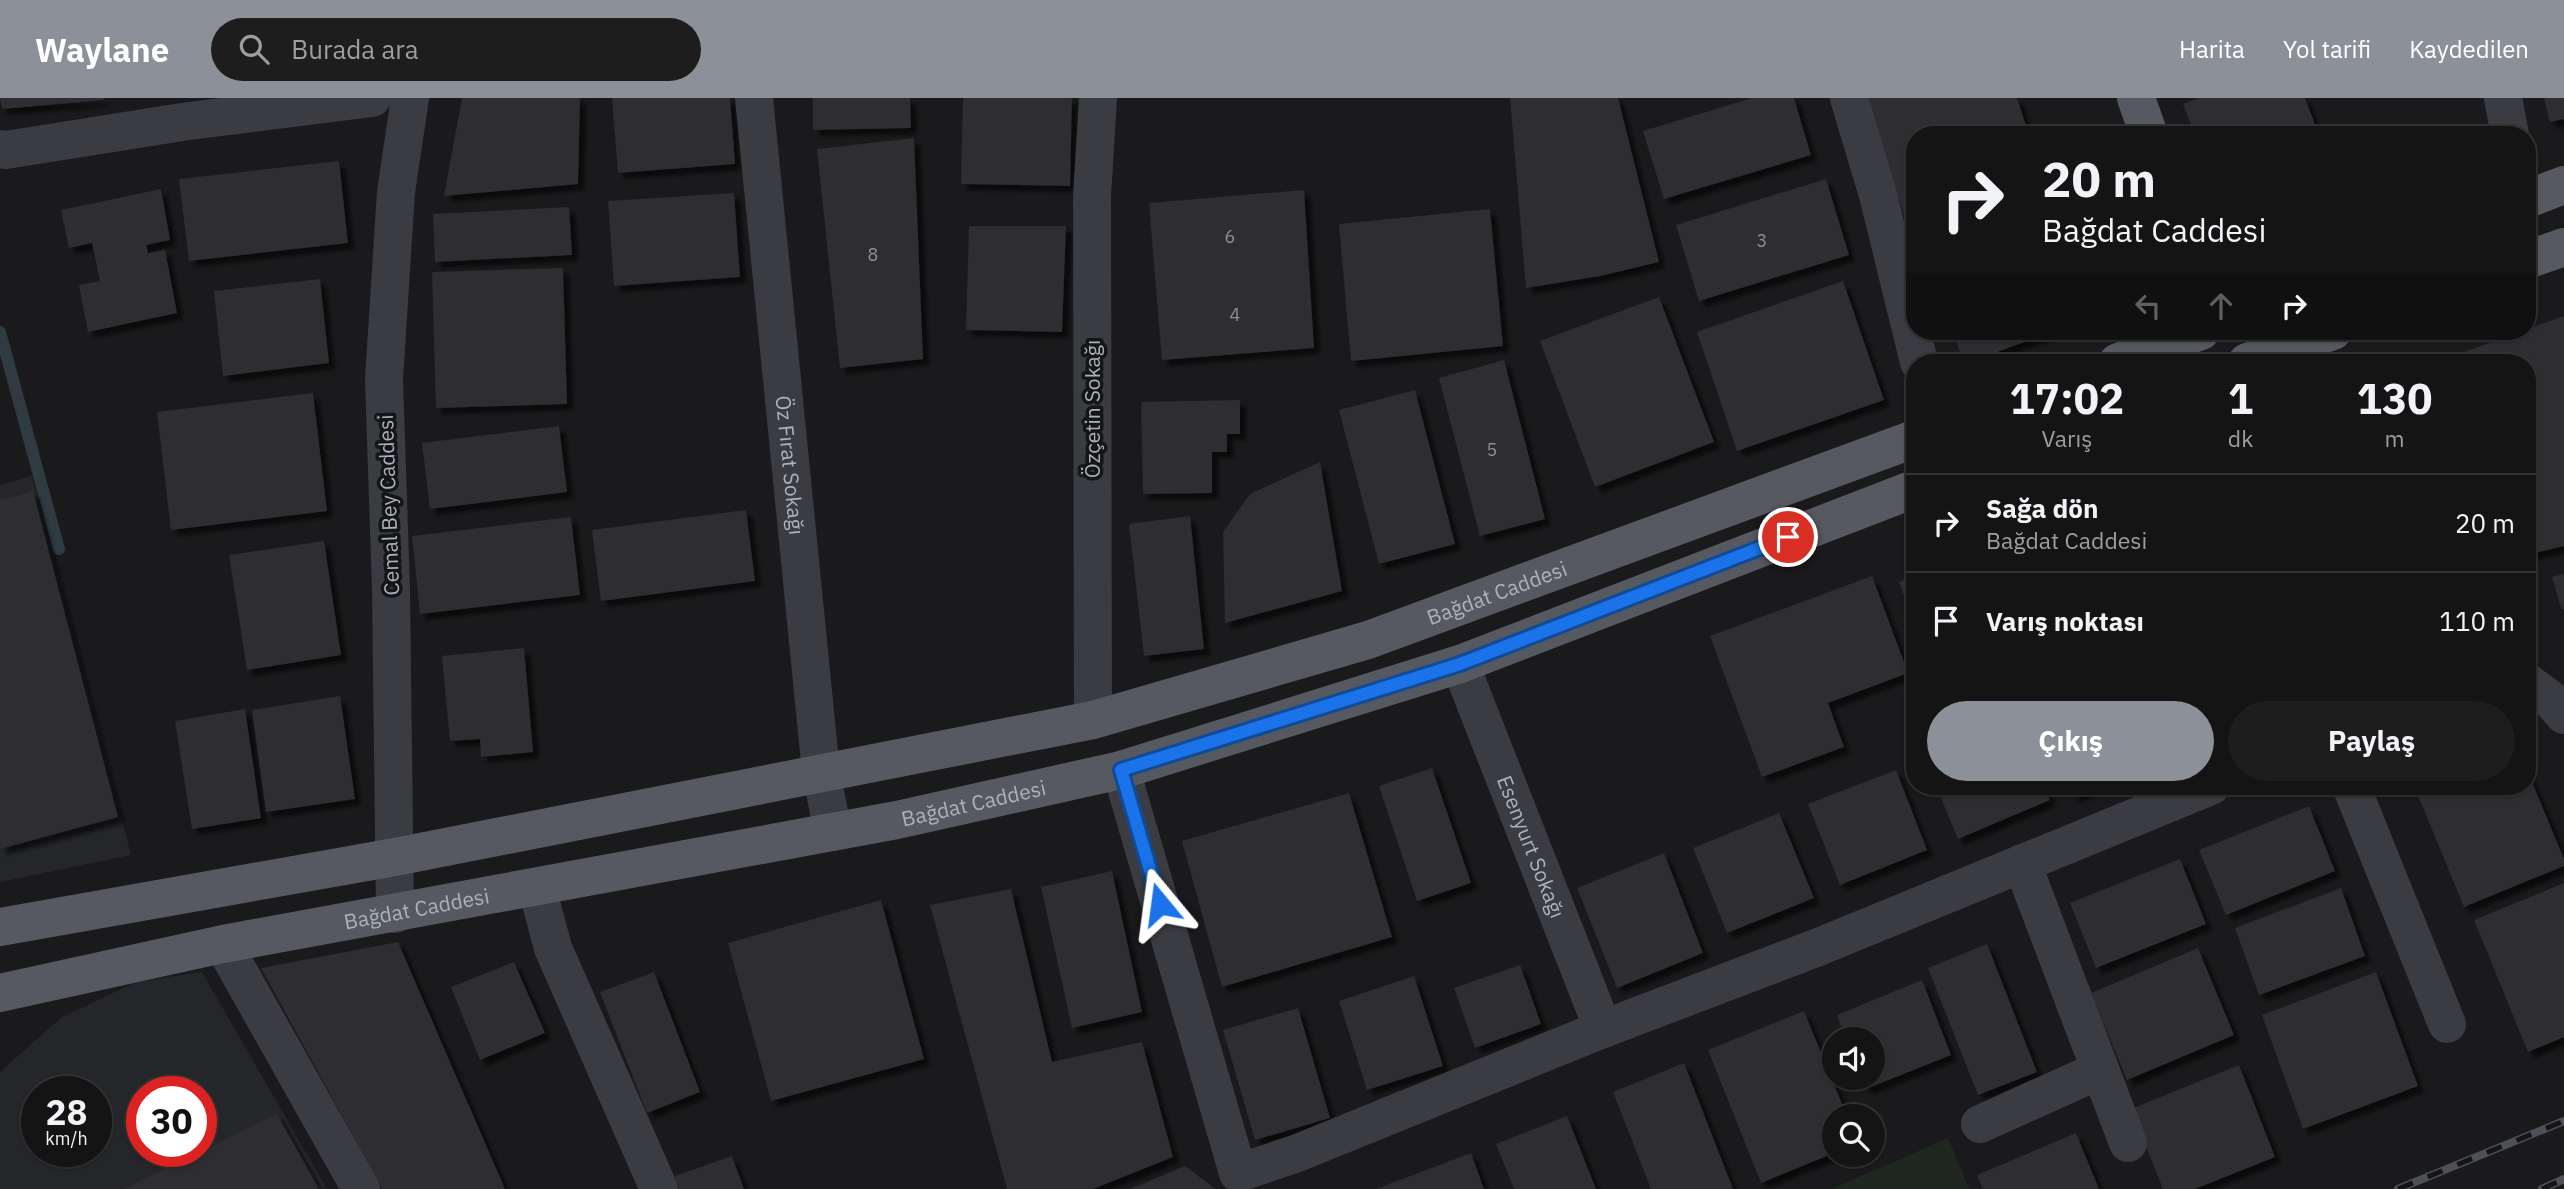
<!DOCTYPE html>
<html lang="tr">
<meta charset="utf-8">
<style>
body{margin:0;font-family:"IBM Plex Sans",sans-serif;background:#1d1d1e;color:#f1f3f6;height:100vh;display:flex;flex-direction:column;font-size:26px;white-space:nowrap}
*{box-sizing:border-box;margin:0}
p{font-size:23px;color:#9d9ea0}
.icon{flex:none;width:38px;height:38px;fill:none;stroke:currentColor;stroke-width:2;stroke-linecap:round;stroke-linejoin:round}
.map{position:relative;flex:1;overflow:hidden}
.side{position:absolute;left:1906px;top:256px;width:630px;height:441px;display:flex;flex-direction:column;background:#141415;border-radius:28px;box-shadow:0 2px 5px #0004,0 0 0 2px #333334}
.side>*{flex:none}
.guide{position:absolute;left:1906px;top:28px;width:630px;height:214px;border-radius:28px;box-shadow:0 2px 5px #0004,0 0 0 2px #333334;background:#141415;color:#f1f3f6;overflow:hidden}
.controls{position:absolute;left:1822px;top:929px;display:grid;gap:14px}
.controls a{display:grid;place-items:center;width:63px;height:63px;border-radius:50%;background:#141415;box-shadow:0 2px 5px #0004,0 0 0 2px #333334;font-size:35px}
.speed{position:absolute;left:21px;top:978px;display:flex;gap:14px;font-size:35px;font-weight:700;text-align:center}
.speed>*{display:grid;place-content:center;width:91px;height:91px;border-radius:50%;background:#141415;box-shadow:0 2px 5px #0004,0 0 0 2px #333334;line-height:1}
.speed small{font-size:18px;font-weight:400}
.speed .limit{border:10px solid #d22;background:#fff;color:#111}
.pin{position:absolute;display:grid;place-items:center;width:60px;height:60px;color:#fff;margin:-30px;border:4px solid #fff;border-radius:50%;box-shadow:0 2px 7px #0007}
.me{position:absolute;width:77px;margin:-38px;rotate:344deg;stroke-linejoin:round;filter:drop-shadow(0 0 5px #0008)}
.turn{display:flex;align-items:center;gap:24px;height:147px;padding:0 21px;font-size:32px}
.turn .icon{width:91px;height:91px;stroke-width:2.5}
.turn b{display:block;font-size:49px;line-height:60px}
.lanes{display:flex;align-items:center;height:66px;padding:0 21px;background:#0003;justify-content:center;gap:35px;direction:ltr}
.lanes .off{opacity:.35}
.eta{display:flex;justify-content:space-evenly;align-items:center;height:119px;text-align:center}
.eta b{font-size:42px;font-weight:700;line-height:49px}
.cta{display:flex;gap:14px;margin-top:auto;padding:14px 21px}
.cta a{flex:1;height:80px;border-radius:42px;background:#8c9099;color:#fff;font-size:28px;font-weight:700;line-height:80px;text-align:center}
.cta a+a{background:#1d1d1e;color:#f1f3f6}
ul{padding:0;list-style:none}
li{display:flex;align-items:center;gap:21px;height:98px;padding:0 21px;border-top:2px solid #333334}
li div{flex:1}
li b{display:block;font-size:26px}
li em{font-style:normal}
header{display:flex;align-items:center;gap:42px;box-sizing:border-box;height:98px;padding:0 35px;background:#8c9099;color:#fff}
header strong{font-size:33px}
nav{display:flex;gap:38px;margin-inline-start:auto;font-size:24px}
.search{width:490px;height:63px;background:#1d1d1e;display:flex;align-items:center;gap:18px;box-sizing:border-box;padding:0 24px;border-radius:38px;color:#9d9ea0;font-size:26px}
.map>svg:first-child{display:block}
.built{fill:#252629;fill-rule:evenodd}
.green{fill:#1f2720}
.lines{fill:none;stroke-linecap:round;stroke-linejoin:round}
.stream{stroke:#2f3a41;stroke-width:12}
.building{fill:#2d2d30;filter:url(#shadow)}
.minor{stroke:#3a3c41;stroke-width:38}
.major{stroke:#565960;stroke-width:38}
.rail-casing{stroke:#4d5056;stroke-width:8}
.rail{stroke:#141517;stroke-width:5;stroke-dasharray:16;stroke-linecap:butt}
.route-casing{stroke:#114b97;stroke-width:18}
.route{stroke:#1a73e8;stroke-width:12}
.labels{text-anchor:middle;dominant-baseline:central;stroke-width:7;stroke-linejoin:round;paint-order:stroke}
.number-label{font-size:18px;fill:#8c9098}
.street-label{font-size:21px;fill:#acb2bc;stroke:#141517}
</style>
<header>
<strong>Waylane</strong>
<div class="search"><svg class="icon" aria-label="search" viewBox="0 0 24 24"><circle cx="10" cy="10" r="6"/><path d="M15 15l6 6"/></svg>Burada ara</div>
<nav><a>Harita</a><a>Yol tarifi</a><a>Kaydedilen</a></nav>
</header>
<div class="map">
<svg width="2564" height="1091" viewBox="0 0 2564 1091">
<defs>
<filter id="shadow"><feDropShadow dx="6" dy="6" stdDeviation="2" flood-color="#0009"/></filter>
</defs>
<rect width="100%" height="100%" fill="#1a1a1c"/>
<path class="built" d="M 32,378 L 131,757 L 0,784 L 0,387 Z
M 202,874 L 327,1091 L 0,1091 L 0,974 L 62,919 L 136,884 ZM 37,994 L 96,994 L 96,1054 L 37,1054 ZM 142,994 L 201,994 L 201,1054 L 142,1054 Z"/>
<path class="green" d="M 1948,1040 L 1969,1091 L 1832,1091 Z"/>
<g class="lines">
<path class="stream" d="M 0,234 L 59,451"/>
</g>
<path class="building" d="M 0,0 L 104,0 L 104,2 L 2,11 Z
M 462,0 L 580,0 L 578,86 L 444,98 Z
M 612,0 L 730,0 L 735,66 L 618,75 Z
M 813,0 L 910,0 L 911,30 L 813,32 Z
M 963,0 L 1072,0 L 1070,88 L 961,86 Z
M 1510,0 L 1618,0 L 1659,164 L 1600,178 L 1526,190 Z
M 1752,0 L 1794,0 L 1811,57 L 1664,101 L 1643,33 Z
M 1868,0 L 2017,0 L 2029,37 L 1914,37 L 1914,129 L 1908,131 Z
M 2199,0 L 2305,0 L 2319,37 L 2195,37 L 2183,6 Z
M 2544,0 L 2564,0 L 2564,21 L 2550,24 Z
M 914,40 L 923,261 L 840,270 L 817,51 Z
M 339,63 L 348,145 L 189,163 L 179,81 Z
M 1826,81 L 1849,157 L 1699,203 L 1676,127 Z
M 161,91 L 170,142 L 146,147 L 148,155 L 165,152 L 177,215 L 88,234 L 79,187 L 100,183 L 92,145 L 69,150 L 61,112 Z
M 1304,92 L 1314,250 L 1162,262 L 1149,105 Z
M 734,95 L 740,179 L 614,188 L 608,103 Z
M 569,109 L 572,157 L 435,164 L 433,116 Z
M 1490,111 L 1503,248 L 1351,263 L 1339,126 Z
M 969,128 L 1066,128 L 1062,234 L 966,232 Z
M 563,170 L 567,306 L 436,310 L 432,174 Z
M 320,181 L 329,265 L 223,278 L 214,193 Z
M 1843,183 L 1884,302 L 1737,353 L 1697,234 Z
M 1659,199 L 1714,344 L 1595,389 L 1540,243 Z
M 2564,218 L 2564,448 L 2530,456 L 2527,448 L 2527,264 L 2459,264 L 2456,257 Z
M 1952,233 L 2054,233 L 1970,264 L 1964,264 Z
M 1504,262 L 1545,421 L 1480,438 L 1439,280 Z
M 1415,292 L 1455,446 L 1379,466 L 1339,312 Z
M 313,295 L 327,413 L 171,432 L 157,314 Z
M 1240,302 L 1240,336 L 1227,336 L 1227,354 L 1212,354 L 1212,395 L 1143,396 L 1141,304 Z
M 559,328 L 567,394 L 430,411 L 422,345 Z
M 1320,364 L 1342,493 L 1225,525 L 1223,434 L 1250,396 Z
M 33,393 L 118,719 L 0,751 L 0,402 Z
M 746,412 L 755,483 L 601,503 L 592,432 Z
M 1190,418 L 1204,551 L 1144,558 L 1129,426 Z
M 571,419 L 580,497 L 420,516 L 412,438 Z
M 324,443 L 341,557 L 247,572 L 229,457 Z
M 2564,476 L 2564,512 L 2561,510 L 2552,479 Z
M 1872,478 L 1908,575 L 1828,605 L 1844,649 L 1762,679 L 1710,538 Z
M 1914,478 L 1914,525 L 1899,484 Z
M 524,550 L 533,654 L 481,659 L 480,641 L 450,643 L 442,558 Z
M 340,598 L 355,701 L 266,714 L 252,612 Z
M 245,611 L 261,720 L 192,731 L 175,623 Z
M 1432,670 L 1471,785 L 1417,803 L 1379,688 Z
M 1896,672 L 1927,752 L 1840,787 L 1808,706 Z
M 2527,672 L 2564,761 L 2564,768 L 2464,809 L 2414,688 L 2527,688 Z
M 1936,688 L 2044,688 L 2050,702 L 1958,741 Z
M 2069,688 L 2100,688 L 2073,699 Z
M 1349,695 L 1392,839 L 1222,889 L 1182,743 Z
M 2309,708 L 2335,773 L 2226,817 L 2199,752 Z
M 1779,715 L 1814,800 L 1727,835 L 1693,750 Z
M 1664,755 L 1703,855 L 1617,890 L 1577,790 Z
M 2180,761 L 2206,826 L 2096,870 L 2070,805 Z
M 1112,773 L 1142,914 L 1072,930 L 1041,789 Z
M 2564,785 L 2564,939 L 2528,954 L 2474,822 Z
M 2341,790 L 2365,858 L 2259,897 L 2235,830 Z
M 1011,791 L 1052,964 L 1142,944 L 1173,1059 L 1093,1091 L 1007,1091 L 930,807 Z
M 881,802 L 924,961 L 771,1003 L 728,845 Z
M 398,844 L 505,1091 L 382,1091 L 261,870 Z
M 1987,846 L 2037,974 L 1978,997 L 1928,870 Z
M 2198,850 L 2234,937 L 2127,982 L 2091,895 Z
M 514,864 L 545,935 L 480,962 L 451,889 Z
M 1520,867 L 1541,926 L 1475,950 L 1454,890 Z
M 654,874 L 700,994 L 647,1015 L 600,894 Z
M 2376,874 L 2418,988 L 2303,1031 L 2262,917 Z
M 1414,878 L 1443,968 L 1367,992 L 1339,903 Z
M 1922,882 L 1951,957 L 1866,991 L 1862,980 L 1872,980 L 1872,942 L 1846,942 L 1837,917 Z
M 1298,910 L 1330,1020 L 1255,1042 L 1223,932 Z
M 1804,913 L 1847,1018 L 1834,1018 L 1834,1055 L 1761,1085 L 1708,952 Z
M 1684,965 L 1733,1091 L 1651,1091 L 1613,994 Z
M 2239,967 L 2275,1059 L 2195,1091 L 2163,1091 L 2131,1011 Z
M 277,1016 L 319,1091 L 123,1091 L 201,1054 Z
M 1567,1018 L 1596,1091 L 1514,1091 L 1496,1046 Z
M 2076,1035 L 2099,1091 L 1983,1091 L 1977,1077 Z
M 1471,1055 L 1484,1091 L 1376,1091 Z
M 732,1058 L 744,1091 L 679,1091 L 675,1078 Z
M 1185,1068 L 1216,1091 L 1130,1091 Z"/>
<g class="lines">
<g class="minor">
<path id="s1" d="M 754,0 L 821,674 L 833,734"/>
<path d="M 1849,0 L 1878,97 L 1919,264"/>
<path d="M 2503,0 L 2510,37"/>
<path d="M 0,51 L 6,52 L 182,24 L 372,0"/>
<path id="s2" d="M 1460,566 L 1603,931"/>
<path d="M 2527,584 L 2550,601 L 2564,617"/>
<path d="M 1093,622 L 1092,98 L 1098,0"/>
<path d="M 1121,672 L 1238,1075 L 1295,1056 L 1603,931 L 1816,850 L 2211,688"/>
<path d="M 2351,688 L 2447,926"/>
<path d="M 2022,765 L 2128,1045"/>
<path d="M 537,790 L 553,850 L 659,1091"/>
<path d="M 395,816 L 391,491 L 384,281 L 396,94 L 410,0"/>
<path d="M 223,846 L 361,1091"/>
<path d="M 1980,1026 L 2100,972"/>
</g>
<g class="major">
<path d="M 2136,0 L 2149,37"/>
<path d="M 2527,101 L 2564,87"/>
<path d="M 2527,162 L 2564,149"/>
<path d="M 2118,264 L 2201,233"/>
<path d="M 2247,264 L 2333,233"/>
<path id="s3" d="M 0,829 L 395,759 L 1093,622 L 1368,542 L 1914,341"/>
<path id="s4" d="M 0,895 L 223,846 L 897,722 L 1121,672 L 1460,566 L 1914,391"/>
</g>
<defs>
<path id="rail" d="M 2398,1091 L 2564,1023
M 2542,1091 L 2564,1081"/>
</defs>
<use href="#rail" class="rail-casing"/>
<use href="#rail" class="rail"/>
</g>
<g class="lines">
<defs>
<path id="route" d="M 1160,806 L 1121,672 L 1460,566 L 1788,439"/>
</defs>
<use href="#route" class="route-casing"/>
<use href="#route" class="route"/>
</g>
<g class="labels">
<g class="number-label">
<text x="1230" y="138">6</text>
<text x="1762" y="142">3</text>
<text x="873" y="156">8</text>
<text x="1235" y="216">4</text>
<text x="1492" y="351">5</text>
</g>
<g class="street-label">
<text transform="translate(1092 311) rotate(-90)">Özçetin Sokağı</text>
<text stroke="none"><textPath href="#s1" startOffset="369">Öz Fırat Sokağı</textPath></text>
<text transform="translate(388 407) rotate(-92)">Cemal Bey Caddesi</text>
<text stroke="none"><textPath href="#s3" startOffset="1536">Bağdat Caddesi</textPath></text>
<text stroke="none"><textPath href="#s4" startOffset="992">Bağdat Caddesi</textPath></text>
<text stroke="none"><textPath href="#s2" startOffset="196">Esenyurt Sokağı</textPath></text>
<text stroke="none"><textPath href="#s4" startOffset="425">Bağdat Caddesi</textPath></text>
</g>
</g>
</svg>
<div class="controls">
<a><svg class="icon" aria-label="sound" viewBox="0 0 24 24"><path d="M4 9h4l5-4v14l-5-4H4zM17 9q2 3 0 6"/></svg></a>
<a><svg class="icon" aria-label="search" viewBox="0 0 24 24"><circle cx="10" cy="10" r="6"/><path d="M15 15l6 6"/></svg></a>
</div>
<div class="speed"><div>28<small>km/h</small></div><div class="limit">30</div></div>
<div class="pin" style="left:1788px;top:439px;background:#d93025"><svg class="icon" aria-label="arrive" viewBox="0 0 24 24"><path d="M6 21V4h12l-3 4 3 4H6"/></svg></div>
<svg class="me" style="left:1160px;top:806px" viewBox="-20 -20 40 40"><path d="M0-17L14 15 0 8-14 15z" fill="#1a73e8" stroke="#fff" stroke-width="4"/></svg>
<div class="guide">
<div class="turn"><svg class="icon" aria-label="right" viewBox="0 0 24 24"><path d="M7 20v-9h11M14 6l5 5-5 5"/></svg><div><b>20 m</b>Bağdat Caddesi</div></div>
<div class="lanes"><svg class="icon off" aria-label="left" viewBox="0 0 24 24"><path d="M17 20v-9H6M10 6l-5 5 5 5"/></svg><svg class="icon off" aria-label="ahead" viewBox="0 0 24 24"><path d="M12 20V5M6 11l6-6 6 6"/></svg><svg class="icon" aria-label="right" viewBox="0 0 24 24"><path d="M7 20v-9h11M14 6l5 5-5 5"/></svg></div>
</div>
<section class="side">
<div class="eta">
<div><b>17:02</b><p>Varış</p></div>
<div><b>1</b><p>dk</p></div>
<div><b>130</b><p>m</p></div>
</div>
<ul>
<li><svg class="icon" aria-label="right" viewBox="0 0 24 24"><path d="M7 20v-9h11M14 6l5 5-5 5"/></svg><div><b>Sağa dön</b><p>Bağdat Caddesi</p></div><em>20 m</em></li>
<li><svg class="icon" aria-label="arrive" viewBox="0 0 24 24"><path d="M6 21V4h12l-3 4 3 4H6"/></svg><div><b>Varış noktası</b></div><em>110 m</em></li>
</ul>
<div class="cta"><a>Çıkış</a><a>Paylaş</a></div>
</section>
</div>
